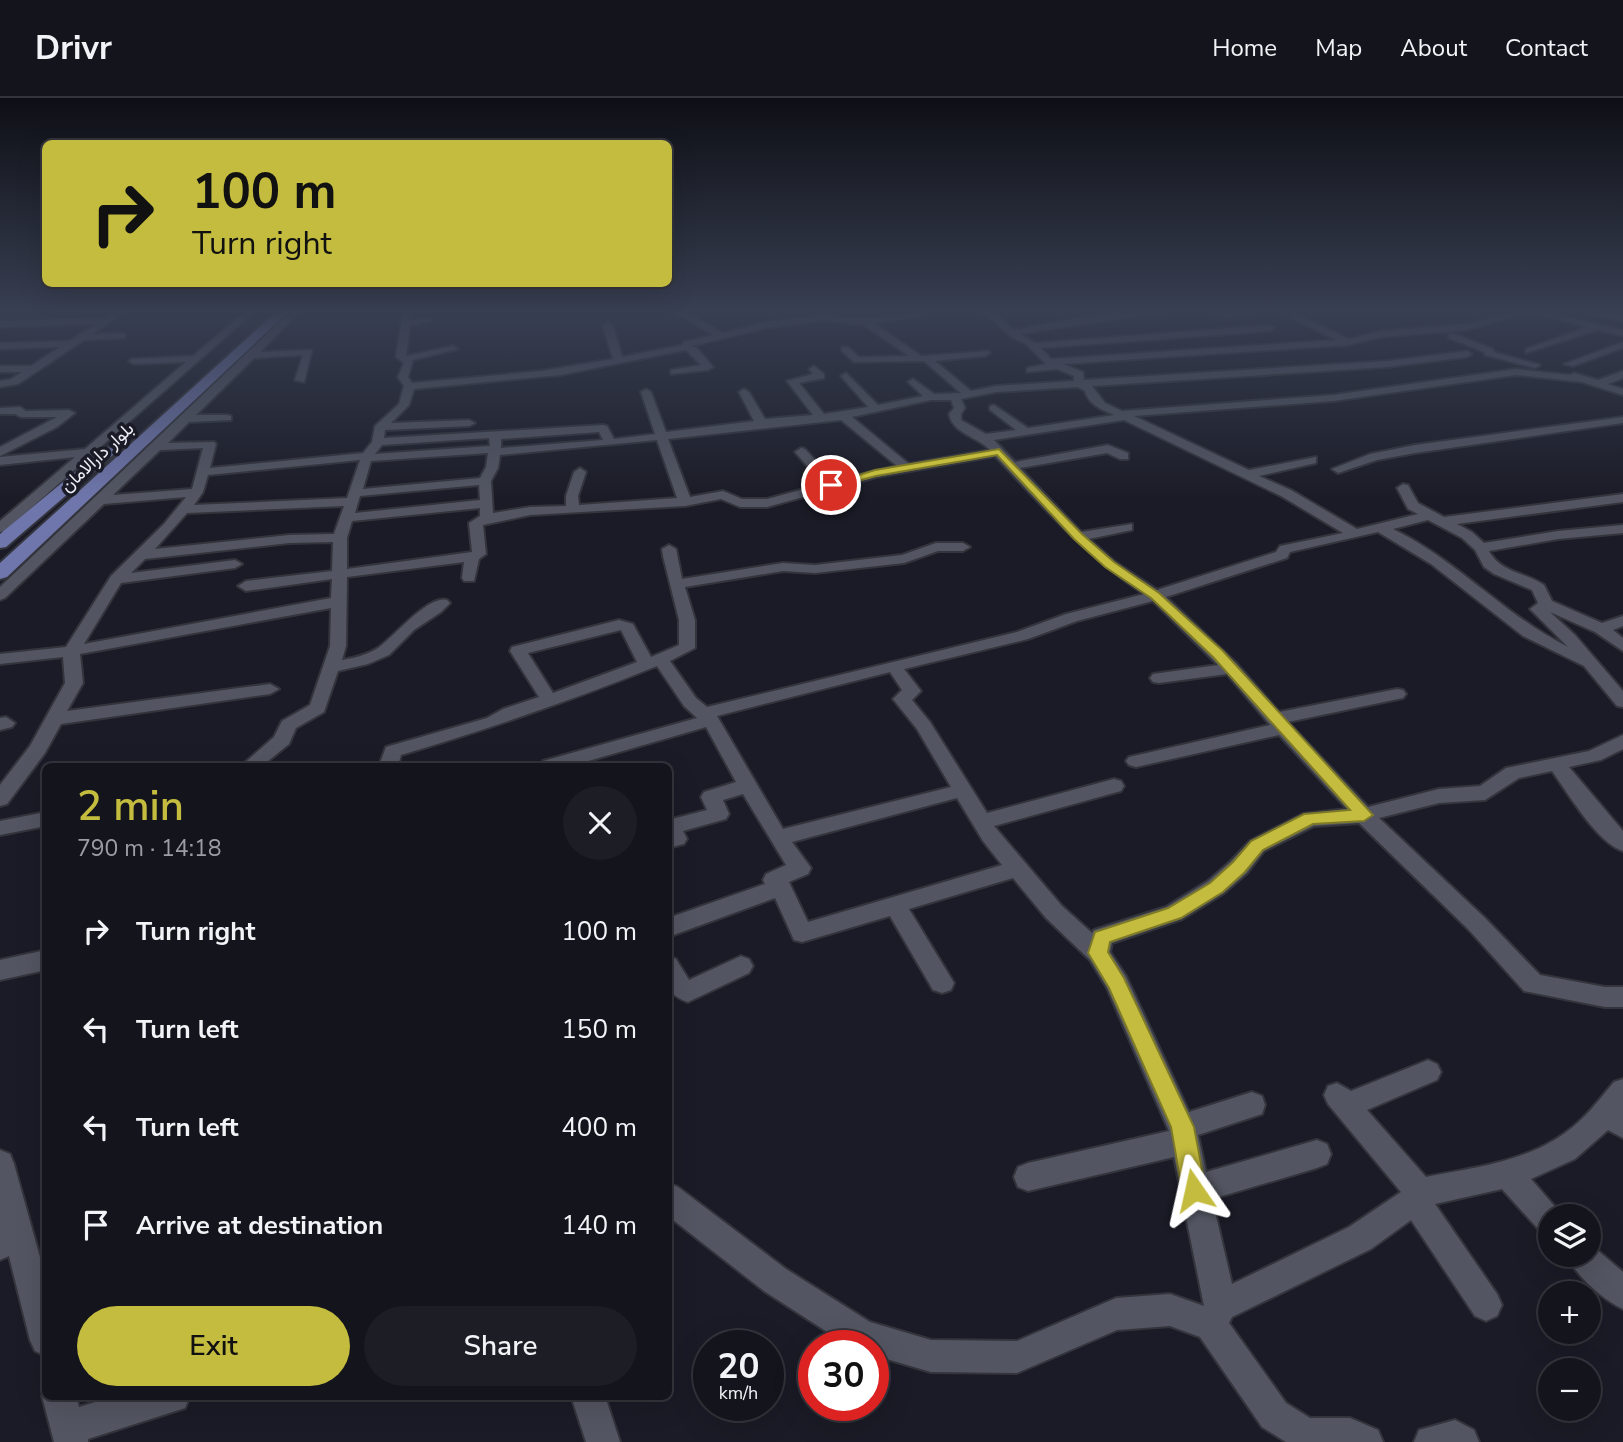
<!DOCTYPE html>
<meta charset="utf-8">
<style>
body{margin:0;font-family:"Nunito Sans",Vazirmatn,sans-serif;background:#1d1d25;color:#f1f3f6;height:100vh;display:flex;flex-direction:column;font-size:26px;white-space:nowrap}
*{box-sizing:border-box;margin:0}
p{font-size:23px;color:#9d9ea3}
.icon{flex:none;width:38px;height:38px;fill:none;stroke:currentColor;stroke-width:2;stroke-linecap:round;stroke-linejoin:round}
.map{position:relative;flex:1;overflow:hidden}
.sheet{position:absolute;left:42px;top:665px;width:630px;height:637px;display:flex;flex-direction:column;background:#14141c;border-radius:10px;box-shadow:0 7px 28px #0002,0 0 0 2px #33333b}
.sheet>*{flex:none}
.guide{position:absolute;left:42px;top:42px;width:630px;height:147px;border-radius:10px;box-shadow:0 7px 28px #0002,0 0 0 2px #33333b;background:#c4bc3e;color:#111;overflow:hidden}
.controls{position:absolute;left:1538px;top:1106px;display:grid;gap:14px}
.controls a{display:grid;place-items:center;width:63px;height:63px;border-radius:50%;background:#14141c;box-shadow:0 7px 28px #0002,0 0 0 2px #33333b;font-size:35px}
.speed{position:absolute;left:693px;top:1232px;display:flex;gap:14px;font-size:35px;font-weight:700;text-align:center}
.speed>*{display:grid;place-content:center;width:91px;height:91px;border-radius:50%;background:#14141c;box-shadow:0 7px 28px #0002,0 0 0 2px #33333b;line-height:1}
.speed small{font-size:18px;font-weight:400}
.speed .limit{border:10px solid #d22;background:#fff;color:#111}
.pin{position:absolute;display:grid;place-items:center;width:60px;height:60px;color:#fff;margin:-30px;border:4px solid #fff;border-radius:50%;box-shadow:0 2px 7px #0007}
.me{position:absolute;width:77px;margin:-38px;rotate:349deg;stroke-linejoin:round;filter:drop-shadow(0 0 5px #0008)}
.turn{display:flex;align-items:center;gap:24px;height:147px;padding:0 35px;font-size:32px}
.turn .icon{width:91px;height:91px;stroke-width:2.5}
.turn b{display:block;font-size:49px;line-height:60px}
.round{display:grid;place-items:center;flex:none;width:74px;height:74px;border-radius:37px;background:#1d1d25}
.headline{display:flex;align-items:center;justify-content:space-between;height:119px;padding:0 35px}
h1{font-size:42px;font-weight:600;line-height:52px;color:#c4bc3e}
.button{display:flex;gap:14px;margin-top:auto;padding:14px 35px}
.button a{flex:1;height:80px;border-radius:42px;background:#c4bc3e;color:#111;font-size:28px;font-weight:600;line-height:80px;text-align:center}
.button a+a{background:#1d1d25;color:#f1f3f6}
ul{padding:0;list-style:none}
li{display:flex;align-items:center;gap:21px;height:98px;padding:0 35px}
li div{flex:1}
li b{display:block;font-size:26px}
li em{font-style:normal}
header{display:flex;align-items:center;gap:42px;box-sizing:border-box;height:98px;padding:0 35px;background:#14141c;border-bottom:2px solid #33333b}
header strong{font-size:33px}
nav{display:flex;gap:38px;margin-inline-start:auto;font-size:24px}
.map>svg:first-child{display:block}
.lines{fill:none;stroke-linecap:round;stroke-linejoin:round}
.minor-casing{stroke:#33343c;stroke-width:4}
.major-casing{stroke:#33343c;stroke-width:4}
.minor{fill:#535662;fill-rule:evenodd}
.major{fill:#6f76ab;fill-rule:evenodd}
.route{fill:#c4bc3e;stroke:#7f7a28;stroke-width:2}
.labels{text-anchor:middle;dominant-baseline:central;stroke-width:7;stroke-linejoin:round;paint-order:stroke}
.far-street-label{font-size:18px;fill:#edeef6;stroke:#1a1b26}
</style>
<header>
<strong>Drivr</strong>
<nav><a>Home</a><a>Map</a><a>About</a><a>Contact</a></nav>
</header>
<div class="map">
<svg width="1623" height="1344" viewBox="0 0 1623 1344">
<rect width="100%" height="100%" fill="#1a1b26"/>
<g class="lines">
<defs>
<path id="minor" d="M 115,214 L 124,214 L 93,236 L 122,235 L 125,236 L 125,240 L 84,242 L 18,286 L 0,289 L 0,283 L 11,281 L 22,274 L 0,274 L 0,268 L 31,268 L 60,249 L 0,251 L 0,245 L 69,243 L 96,226 L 0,229 L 0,223 L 104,220 Z
M 245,214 L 254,214 L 5,433 L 0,434 L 0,423 L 75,359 L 0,367 L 0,359 L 85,351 L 186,264 L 134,266 L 129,263 L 131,261 L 193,258 Z
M 290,214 L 299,214 L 260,254 L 312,252 L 304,284 L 295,282 L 303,257 L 254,260 L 196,317 L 227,317 L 231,318 L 231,322 L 189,324 L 168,345 L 214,344 L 216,346 L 210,370 L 363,355 L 372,344 L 375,328 L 399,306 L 404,288 L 398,279 L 404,265 L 396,259 L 403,214 L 411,214 L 410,222 L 427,220 L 431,223 L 410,227 L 406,258 L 453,248 L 458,251 L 413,262 L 408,279 L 412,285 L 541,273 L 613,261 L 603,228 L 608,225 L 613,228 L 622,259 L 682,247 L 684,244 L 713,237 L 675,214 L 685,214 L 723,235 L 766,224 L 818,218 L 813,214 L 823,214 L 832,219 L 866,221 L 924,214 L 921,218 L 874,225 L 921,258 L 988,253 L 990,255 L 985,258 L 935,263 L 971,293 L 996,288 L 1074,283 L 1074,278 L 1057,271 L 1027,274 L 1027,270 L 1046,266 L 1026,246 L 1011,239 L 984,214 L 993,214 L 1014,232 C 1063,223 1116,211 1166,214 L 1020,236 L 1035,245 L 1270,227 L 1275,230 L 1270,233 L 1041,250 L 1051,261 L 1336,242 L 1289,219 L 1289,215 L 1292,214 L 1349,241 L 1381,233 L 1467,226 L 1515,214 L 1528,214 L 1467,232 L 1381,239 L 1348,247 L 1063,266 L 1083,274 L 1084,282 L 1387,263 L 1467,253 L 1472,256 L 1467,259 L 1387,269 L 1092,288 L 1105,305 L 1122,313 L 1333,297 L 1516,271 L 1570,277 L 1574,275 L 1598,282 L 1623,273 L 1623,280 L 1608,286 L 1623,291 L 1623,297 L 1582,284 L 1516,277 L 1333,303 L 1134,318 L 1249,372 L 1316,359 L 1316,365 L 1259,378 L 1291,392 L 1357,431 L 1418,416 L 1408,411 L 1397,390 L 1403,386 L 1408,387 L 1418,405 L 1444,419 L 1623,396 L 1623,404 L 1457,426 L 1472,434 L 1484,445 L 1558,433 L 1623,427 L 1623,435 L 1558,441 L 1489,453 C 1501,475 1525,474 1544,487 L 1552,503 L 1602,525 L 1623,518 L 1623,528 L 1613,532 L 1623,540 L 1623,553 L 1595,534 L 1550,514 L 1575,537 L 1623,593 L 1623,609 L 1617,608 L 1584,568 L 1523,538 L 1431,466 L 1378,434 L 1290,454 L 1287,460 L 1166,499 L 1237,566 L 1279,614 L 1397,591 L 1403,592 L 1406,596 L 1403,600 L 1288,624 L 1368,709 L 1439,691 L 1480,688 L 1506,670 L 1589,653 L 1623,637 L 1623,651 L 1601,662 L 1569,669 L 1623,733 L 1623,753 C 1597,745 1568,695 1552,673 L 1519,680 L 1485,702 L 1439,705 L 1379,720 L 1485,820 L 1540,877 L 1605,889 L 1623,889 L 1623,909 L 1605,909 L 1524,893 L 1469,832 L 1359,725 L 1314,728 L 1264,753 L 1247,775 L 1224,795 L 1182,821 L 1112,845 L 1110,854 L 1126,878 L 1189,1014 L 1252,994 L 1262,998 L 1265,1007 L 1262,1016 L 1198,1037 L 1206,1074 L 1317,1042 L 1327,1046 L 1331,1056 L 1327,1066 L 1317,1070 L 1212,1101 L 1232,1186 L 1349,1129 L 1401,1094 L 1328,1006 L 1324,997 L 1328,988 L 1337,985 L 1351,993 L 1428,962 L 1437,966 L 1441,974 L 1437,982 L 1367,1012 L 1426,1079 C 1472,1070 1525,1064 1565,1035 C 1584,1022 1599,1002 1614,984 L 1623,981 L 1623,1040 L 1608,1032 L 1575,1061 L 1531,1081 L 1563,1118 L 1550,1118 L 1550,1138 L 1540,1133 L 1502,1091 L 1435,1106 L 1497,1196 L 1502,1207 L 1497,1218 L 1486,1223 L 1475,1218 L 1411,1122 L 1371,1151 L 1232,1219 L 1229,1225 L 1286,1305 L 1310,1320 L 1350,1320 L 1378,1332 L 1383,1344 L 1286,1344 L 1262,1329 L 1200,1239 L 1170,1228 L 1117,1232 L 1017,1275 L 931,1274 L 873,1257 L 873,1248 L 849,1248 L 764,1193 L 668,1118 L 668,1085 L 678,1089 L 786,1171 L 870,1224 L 931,1242 L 1017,1243 L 1116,1200 L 1170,1196 L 1204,1208 L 1174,1059 L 1028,1093 L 1018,1089 L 1014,1079 L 1018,1069 L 1028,1065 L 1169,1033 L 1107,890 L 1090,862 L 1046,820 L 1013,780 L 909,811 L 954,885 L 951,892 L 942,895 L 933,892 L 890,818 L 802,844 L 794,842 L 775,800 L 668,839 L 668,820 L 765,786 L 763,782 L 766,776 L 786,767 L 743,696 L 723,702 L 729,716 L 726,721 L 683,733 L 687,741 L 684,746 L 668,750 L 668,722 L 707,712 L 701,699 L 704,694 L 736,684 L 706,629 L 571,668 L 540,668 L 543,663 L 697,620 L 684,608 L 657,568 C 573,602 488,631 401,657 L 398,668 L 379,668 L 386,649 L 487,620 L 503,611 L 539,599 L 510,553 L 512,549 L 619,522 L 633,526 L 651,559 L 679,547 L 679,522 L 663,458 L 662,451 L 669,447 L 676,451 L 682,481 L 783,465 L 815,467 L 902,457 L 936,445 L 963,445 L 970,449 L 963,453 L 938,453 L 904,465 L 815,475 L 783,473 L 685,489 L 695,522 L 695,550 L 670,563 L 696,600 L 707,609 L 1017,534 L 1066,516 L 1144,496 C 1084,456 1044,410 995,358 L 876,379 L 767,409 L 740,409 L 721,401 L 685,408 L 530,417 L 483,427 L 486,456 L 479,461 L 474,483 L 464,483 L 462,480 L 464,464 L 347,479 L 346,548 L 342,562 C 354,560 367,557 378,550 C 394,539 428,497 447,502 L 450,505 L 441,514 L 414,532 L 389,557 L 368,566 L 338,573 L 324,614 L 296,630 L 289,646 L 262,668 L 241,668 L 274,639 L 282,623 L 310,607 L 330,548 L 331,510 L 80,556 L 83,585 L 67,613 L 270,586 L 279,591 L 270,596 L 61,626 L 45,655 L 7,706 L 0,708 L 0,687 L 30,648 L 65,585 L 63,559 L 0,566 L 0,556 L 66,549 L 111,478 L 164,426 L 186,399 L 104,406 L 5,500 L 0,502 L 0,489 ZM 825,222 L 864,227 L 909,258 L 859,259 L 848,249 L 842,249 L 842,253 L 854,264 L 924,263 L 961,295 L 934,296 L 913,281 L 908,284 L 923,298 L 878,307 L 846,275 L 841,278 L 868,309 L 824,316 L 799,285 L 824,280 L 824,276 L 814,268 L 809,271 L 813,276 L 787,283 L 813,317 L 765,321 L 749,294 L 744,291 L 739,294 L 754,323 L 666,334 L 651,294 L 646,291 L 641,294 L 655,336 L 614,341 L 607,328 L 603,327 L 384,340 L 385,332 L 469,328 L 475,325 L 469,322 L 391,325 L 409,307 L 414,291 L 560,277 L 686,252 L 701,267 L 671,272 L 671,276 L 708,272 L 713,269 L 697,250 L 692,248 L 766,230 ZM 1078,289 L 1085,293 C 1088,306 1102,312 1114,317 L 1028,330 L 994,307 L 990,308 L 990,312 L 1016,332 L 986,336 L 961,322 L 961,316 L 965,310 L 961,301 L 996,294 ZM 931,302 L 951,302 L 954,310 L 949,316 C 952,335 978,339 990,352 L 909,366 L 852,319 ZM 841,322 L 897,368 L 834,383 L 805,351 L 801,350 L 795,354 L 823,386 L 767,401 L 742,401 L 723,393 L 690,399 L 668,341 ZM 1124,322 L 1281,398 L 1343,435 L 1280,448 L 1276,454 L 1157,492 L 1115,464 L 1089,441 L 1132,432 L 1132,426 L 1081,434 L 1020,370 L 1107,355 L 1120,361 L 1128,361 L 1128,355 L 1108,347 L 1015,364 L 994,342 ZM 599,334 L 603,342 L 501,350 L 501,341 ZM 489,340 L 490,348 L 375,356 L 382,347 ZM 657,342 L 677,400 L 579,407 L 578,398 L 586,374 L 580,370 L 574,374 L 566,398 L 566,408 L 530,409 L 493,415 L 491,383 L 498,370 L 500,357 ZM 203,350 L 192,391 L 113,397 L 160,352 ZM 488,355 L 486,369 L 480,380 L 363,391 L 371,363 ZM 360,362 L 347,400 L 194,407 L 203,394 L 208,377 ZM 479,387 L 480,402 L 355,415 L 360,398 ZM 344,408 L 334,436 L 289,437 L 155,451 L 187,415 ZM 480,410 L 480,418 L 469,425 L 472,454 L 347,471 L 347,440 L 352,423 ZM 1428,422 L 1462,440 L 1475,452 L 1484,469 L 1494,476 L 1532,492 L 1538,505 L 1530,511 L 1568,549 C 1504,517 1457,462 1393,431 ZM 333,444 L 332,473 L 246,483 L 238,488 L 246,493 L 332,481 L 331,500 L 84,546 L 121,485 L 235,470 L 242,466 L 235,462 L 131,475 L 145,461 L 289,445 ZM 1153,503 L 1218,567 L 1153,576 L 1150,580 L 1153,584 L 1159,585 L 1227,576 L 1270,627 L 1129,659 L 1126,663 L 1129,667 L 1136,669 L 1279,637 L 1347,711 L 1303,716 L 1250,743 L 1231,763 L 1208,783 L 1166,809 L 1094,832 L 1092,835 L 1062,808 L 994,728 L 1121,693 L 1124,688 L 1121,683 L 1114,681 L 987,715 L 930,624 L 912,602 L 921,593 L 904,571 L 1028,541 L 1077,523 ZM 621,532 L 637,564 L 553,595 L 528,555 ZM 890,574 L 902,592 L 893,601 L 917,631 L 951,689 L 783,731 L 717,618 ZM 957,700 L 983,743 L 1002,767 L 808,824 L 789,784 L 808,776 L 811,770 L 792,744 Z
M 1213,214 L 1254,214 L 1225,219 Z
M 1530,214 L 1544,214 L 1623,232 L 1623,238 L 1598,232 L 1526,255 L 1526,251 L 1587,229 Z
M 1588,214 L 1623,217 L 1623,223 L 1589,216 Z
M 1449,236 L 1455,236 L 1493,251 L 1494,254 L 1540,267 L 1535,270 L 1485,257 L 1484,254 L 1449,240 Z
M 1623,244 L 1623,250 L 1573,268 L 1564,266 Z
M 20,309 L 26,313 L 69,312 L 75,315 L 57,329 L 0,358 L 0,349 L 57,319 L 21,319 L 15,316 L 0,316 L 0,310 Z
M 1623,319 L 1623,325 L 1415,355 L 1377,362 L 1338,375 L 1332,371 L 1370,356 L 1415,347 Z
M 6,619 L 15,625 L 12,629 L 0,632 L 0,620 Z
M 46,714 L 46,728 L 0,737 L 0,723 Z
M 46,852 L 46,872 L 0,882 L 0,862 Z
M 668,858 L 676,861 L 689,882 L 741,858 L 749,861 L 753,868 L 749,875 L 688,904 C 662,895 668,882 668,858 Z
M 0,1052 L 10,1056 L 14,1066 L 46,1181 L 46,1258 L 35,1253 L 30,1242 L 9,1158 L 0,1162 Z
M 1589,1145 L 1623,1174 L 1623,1211 C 1603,1202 1575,1177 1567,1157 L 1589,1157 Z
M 46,1290 L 46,1298 L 76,1298 L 79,1309 L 115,1298 L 190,1298 L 185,1310 L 88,1341 L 88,1344 L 54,1344 L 42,1298 Z
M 571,1298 L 605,1298 L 620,1344 L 586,1344 Z
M 1455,1322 L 1474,1332 L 1479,1344 L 1414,1344 L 1419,1332 Z"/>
<path id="major" d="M 276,214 L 288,214 L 7,479 L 0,481 L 0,465 Z
M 108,349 L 113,351 L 116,354 L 113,357 L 6,449 L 0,450 L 0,436 L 103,351 Z"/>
</defs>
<use href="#minor" class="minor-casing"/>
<use href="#major" class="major-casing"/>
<use href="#minor" class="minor"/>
<use href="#major" class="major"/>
</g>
<linearGradient id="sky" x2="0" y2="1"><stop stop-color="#0e0f15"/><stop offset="0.53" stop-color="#383f52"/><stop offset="1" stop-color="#383f52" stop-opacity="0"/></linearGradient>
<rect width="1623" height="402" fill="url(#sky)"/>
<path class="route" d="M 999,351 L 1082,436 L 1114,464 L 1159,495 L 1223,553 L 1373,717 L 1364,723 L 1313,726 L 1263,752 L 1245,774 L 1223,794 L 1181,820 L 1110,844 L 1108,854 L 1124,880 L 1194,1029 L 1206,1092 L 1203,1101 L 1194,1104 L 1186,1101 L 1182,1092 L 1171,1029 L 1109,890 L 1088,855 L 1095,834 L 1168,810 L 1210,785 L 1233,764 L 1251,743 L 1304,716 L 1350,712 L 1213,559 L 1151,500 L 1105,469 L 1074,441 L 997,357 L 876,378 L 831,390 L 826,387 L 875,372 Z"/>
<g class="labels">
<g class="far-street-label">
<text transform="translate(97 359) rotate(-43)">بلوار دارالامان</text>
</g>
</g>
</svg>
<div class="controls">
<a><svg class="icon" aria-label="layers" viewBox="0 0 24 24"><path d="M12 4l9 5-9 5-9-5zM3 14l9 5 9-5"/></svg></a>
<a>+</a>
<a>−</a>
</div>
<div class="speed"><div>20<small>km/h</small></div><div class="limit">30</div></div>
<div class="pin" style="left:831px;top:387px;background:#d93025"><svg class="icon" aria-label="arrive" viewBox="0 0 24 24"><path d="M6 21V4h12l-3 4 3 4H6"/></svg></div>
<svg class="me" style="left:1194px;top:1092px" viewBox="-20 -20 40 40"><path d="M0-17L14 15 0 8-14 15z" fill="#c4bc3e" stroke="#fff" stroke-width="4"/></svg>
<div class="guide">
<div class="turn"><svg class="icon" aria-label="right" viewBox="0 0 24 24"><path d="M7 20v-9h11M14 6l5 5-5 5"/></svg><div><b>100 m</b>Turn right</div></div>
</div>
<section class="sheet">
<div class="headline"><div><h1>2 min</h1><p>790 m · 14:18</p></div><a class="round"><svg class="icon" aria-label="close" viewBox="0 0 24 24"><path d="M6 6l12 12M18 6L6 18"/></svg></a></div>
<ul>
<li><svg class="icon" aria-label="right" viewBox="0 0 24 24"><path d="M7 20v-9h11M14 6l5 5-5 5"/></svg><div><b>Turn right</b></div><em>100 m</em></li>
<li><svg class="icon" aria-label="left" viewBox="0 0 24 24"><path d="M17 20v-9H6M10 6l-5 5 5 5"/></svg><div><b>Turn left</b></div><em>150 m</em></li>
<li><svg class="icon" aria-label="left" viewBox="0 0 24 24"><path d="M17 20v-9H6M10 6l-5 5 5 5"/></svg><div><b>Turn left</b></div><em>400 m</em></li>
<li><svg class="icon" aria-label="arrive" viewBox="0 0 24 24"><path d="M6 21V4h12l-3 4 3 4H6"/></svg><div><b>Arrive at destination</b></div><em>140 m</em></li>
</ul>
<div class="button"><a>Exit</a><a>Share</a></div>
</section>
</div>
